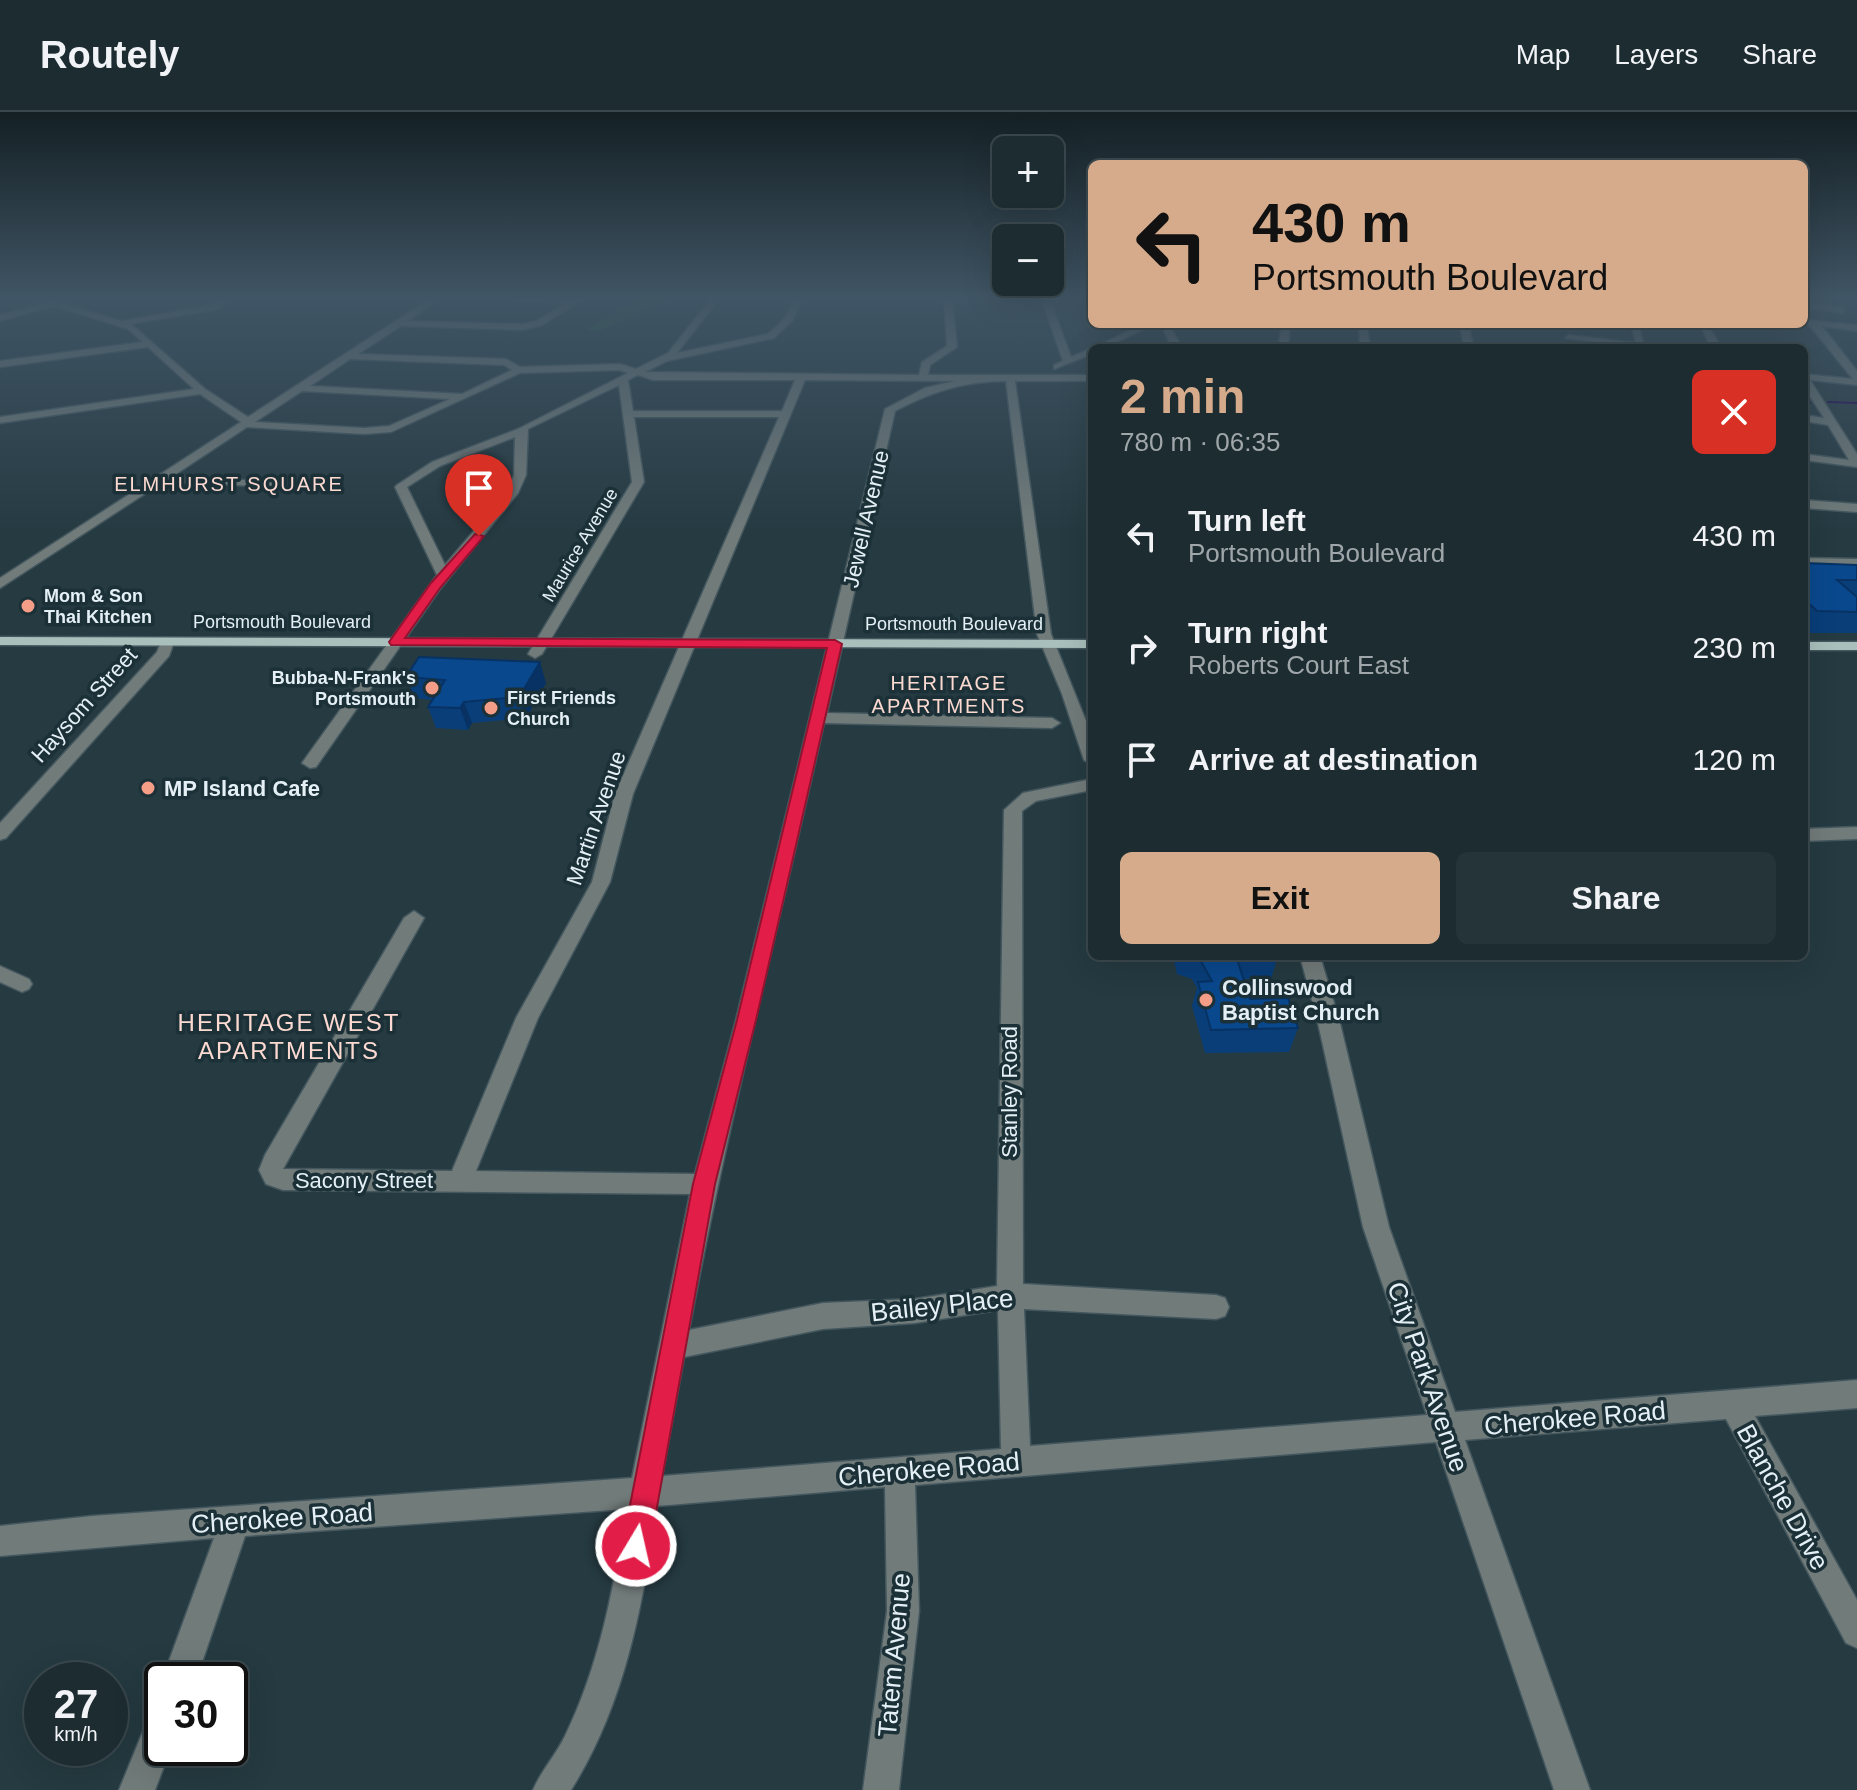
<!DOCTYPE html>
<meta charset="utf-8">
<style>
body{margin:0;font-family:Arial,sans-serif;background:#253439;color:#f1f3f6;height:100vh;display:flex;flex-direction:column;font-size:30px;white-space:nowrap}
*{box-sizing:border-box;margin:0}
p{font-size:26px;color:#a0a7ab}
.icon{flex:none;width:44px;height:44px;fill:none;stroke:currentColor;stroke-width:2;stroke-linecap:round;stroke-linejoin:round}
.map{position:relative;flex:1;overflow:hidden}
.side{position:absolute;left:1088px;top:232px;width:720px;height:616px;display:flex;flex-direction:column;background:#1c2c31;border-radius:12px;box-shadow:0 8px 32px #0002,0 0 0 2px #3a484d}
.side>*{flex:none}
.guide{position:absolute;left:1088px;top:48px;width:720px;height:168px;border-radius:12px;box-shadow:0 8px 32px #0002,0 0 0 2px #3a484d;background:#d6ab8b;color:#111;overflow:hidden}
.fabs{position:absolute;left:992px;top:24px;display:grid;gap:16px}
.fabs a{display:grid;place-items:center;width:72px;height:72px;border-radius:12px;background:#1c2c31;box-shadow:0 8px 32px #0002,0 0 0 2px #3a484d;font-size:40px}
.speed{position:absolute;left:24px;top:1550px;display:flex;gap:16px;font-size:40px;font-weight:700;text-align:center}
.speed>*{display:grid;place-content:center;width:104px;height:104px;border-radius:50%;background:#1c2c31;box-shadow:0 8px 32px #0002,0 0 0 2px #3a484d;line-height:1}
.speed small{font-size:20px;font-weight:400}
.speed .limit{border:4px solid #111;border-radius:12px;background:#fff;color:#111}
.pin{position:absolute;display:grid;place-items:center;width:68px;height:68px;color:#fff;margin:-82px -34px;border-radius:50% 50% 50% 0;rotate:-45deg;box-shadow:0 0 8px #0007}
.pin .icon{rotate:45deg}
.me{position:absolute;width:88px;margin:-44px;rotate:9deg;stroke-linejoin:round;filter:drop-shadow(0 0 6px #0008)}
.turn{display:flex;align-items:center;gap:28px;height:168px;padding:0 32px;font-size:36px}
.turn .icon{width:104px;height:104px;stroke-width:2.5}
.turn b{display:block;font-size:56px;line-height:68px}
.round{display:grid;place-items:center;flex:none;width:84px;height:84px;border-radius:12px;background:#253439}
.summary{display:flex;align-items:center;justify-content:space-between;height:136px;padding:0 32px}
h1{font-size:48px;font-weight:700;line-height:60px;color:#d6ab8b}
.primary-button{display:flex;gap:16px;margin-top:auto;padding:16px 32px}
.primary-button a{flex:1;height:92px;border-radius:12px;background:#d6ab8b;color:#111;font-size:32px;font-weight:700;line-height:92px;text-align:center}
.primary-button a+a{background:#253439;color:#f1f3f6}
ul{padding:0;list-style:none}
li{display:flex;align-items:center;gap:24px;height:112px;padding:0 32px}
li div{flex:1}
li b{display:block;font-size:30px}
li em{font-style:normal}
header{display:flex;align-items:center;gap:48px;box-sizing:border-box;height:112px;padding:0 40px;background:#1c2c31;border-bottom:2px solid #3a484d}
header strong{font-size:38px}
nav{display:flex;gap:44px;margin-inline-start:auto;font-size:28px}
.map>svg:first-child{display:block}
.green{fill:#215431}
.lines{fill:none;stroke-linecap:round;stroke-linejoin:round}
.stream{stroke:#1f004f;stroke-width:2}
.minor-casing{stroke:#44575e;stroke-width:3}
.major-casing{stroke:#44575e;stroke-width:3}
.minor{fill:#717b7a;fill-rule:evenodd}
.major{fill:#a9bfbc;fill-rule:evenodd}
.wall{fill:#093e79}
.shaded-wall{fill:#073263}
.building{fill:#0a488d;stroke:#073263;stroke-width:2}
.route{fill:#e11d48;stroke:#92132f;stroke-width:2}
.poi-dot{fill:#f49e88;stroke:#1b3037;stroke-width:3}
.labels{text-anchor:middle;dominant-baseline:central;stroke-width:7;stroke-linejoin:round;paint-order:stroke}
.far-street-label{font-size:18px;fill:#e4f0f5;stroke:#1b3037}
.far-poi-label{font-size:18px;font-weight:bold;fill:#e4f0f5;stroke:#1b3037;text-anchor:start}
.far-neighbourhood-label{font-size:20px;letter-spacing:2px;fill:#fcdad1;stroke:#1b3037}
.street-label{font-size:22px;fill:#e4f0f5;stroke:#1b3037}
.poi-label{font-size:22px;font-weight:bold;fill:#e4f0f5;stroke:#1b3037;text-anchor:start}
.neighbourhood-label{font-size:24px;letter-spacing:2px;fill:#fcdad1;stroke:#1b3037}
.near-street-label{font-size:26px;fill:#e4f0f5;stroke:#1b3037}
</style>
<header>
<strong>Routely</strong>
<nav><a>Map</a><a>Layers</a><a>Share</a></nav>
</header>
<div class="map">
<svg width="1857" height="1678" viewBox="0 0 1857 1678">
<rect width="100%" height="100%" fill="#253a41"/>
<path class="green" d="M 639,186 L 672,186 L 599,219 L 586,218 Z"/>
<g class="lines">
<path class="stream" d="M 1828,290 L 1857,291
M 1804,291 L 1810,291"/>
<defs>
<path id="minor" d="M 33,186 L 46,186 L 121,209 L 213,193 L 220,186 L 229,186 L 219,197 L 131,212 L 205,277 L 248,305 L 431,186 L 441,186 L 408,209 L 523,212 L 536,209 L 565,192 L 487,186 L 585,186 L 542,213 L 523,218 L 401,214 L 358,242 L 506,247 L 520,255 L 620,252 L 636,257 L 668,241 L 709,189 L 716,191 L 677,241 L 768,222 L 785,206 L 795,186 L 803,186 L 792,209 L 774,226 L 667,249 L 645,260 L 919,263 L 922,250 L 947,234 L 944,186 L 952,186 L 957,235 L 930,253 L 928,263 L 1092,263 L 1092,269 L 1015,269 L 1051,522 L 1092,624 L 1092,653 L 1084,648 L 1062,582 L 1037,522 L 1006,269 C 964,269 931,280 895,299 L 827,601 L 1052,606 L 1060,611 L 1052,616 L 824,611 C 779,813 727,1014 689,1218 L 823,1191 L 915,1187 L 997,1174 L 1004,698 L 1023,681 L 1092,667 L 1092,678 L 1036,689 L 1022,699 L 1023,1172 L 1216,1183 L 1225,1186 L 1229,1195 L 1225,1204 L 1216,1207 L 1024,1197 L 1030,1334 L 1427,1303 L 1363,1115 L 1318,911 L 1300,844 L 1320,844 L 1340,911 L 1389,1115 L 1455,1300 L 1857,1268 L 1857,1296 L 1755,1304 L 1857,1488 L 1857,1536 L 1846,1531 L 1726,1307 L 1465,1328 L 1590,1678 L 1554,1678 L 1436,1330 L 915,1373 L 919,1499 L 899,1678 L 863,1678 L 887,1499 L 885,1375 L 657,1394 C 643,1493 625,1592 571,1678 L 533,1678 C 541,1659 556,1643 565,1624 C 600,1552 614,1475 626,1397 L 245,1424 L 196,1568 L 162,1568 L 214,1426 L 0,1444 L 0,1414 L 92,1404 L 632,1366 L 690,1082 L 283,1078 L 266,1072 L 259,1058 L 265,1043 L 404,806 L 414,799 L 424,806 L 283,1057 L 452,1059 L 516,906 L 592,770 L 615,682 L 779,305 L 634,305 L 644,370 L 542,542 L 535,546 L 528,542 L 632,370 L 619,273 L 528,317 L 526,363 L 518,381 L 440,477 L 316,655 L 310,656 L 302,651 L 437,463 L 395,375 L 397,373 L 432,350 L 518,317 L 628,261 L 619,258 L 520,261 L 391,320 L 364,322 L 247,315 L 173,364 L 276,370 L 280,371 L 280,375 L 163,370 L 0,476 L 0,466 L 241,310 L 200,282 L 0,311 L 0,305 L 194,277 L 148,235 L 0,255 L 0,249 L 143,230 L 128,217 L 54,194 L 0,209 L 0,203 L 45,191 ZM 350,247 L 504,253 L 512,258 L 462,282 L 310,274 ZM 638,263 L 653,268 L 795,268 L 782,299 L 633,299 L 628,268 ZM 805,268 L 955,269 L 925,276 L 885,297 L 736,908 L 695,1062 L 476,1059 L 538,906 L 610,770 L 633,682 ZM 302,279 L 450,287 L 389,314 L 364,316 L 255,310 ZM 515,325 L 514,363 L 507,380 L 445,453 L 407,375 L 440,354 ZM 998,1198 L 1001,1337 L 662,1364 L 684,1245 L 823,1217 L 915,1211 Z
M 1041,186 L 1049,186 L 1071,245 L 1092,236 L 1092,242 L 1054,257 L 1054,253 L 1063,249 Z
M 1804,191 L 1841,195 L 1845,198 L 1841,201 L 1804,195 Z
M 1805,208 L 1857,213 L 1857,219 L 1822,214 L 1857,259 L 1857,273 L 1810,268 L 1857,342 L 1857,355 L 1804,348 L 1804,342 L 1849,348 L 1828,313 L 1804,309 L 1804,303 L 1824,306 L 1804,275 L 1804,262 L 1853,267 Z
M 1143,212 L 1154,212 L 1105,236 L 1093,236 Z
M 1161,212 L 1169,212 L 1182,236 L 1172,236 Z
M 1282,212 L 1290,212 L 1288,236 L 1278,236 Z
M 1359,212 L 1367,212 L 1370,236 L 1360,236 Z
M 1460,212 L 1468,212 L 1474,236 L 1464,236 Z
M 1639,212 L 1644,236 L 1565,226 L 1569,223 L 1636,231 L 1631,213 Z
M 1700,212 L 1708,212 L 1721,236 L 1711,236 Z
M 1804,388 L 1857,392 L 1857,400 L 1804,396 Z
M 1804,446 L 1857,447 L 1857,455 L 1804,454 Z
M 167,526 L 174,530 L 169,544 L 6,726 L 0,728 L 0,711 L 157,540 L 162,527 Z
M 1857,715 L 1857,727 L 1804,729 L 1804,717 Z
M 0,854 L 29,867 L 32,872 L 29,877 L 22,880 L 0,870 Z
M 162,1597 L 162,1636 L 171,1636 L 155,1678 L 119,1678 L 150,1602 Z"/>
<path id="major" d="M 0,525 L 1092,528 L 1092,536 L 0,533 Z
M 1804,530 L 1857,530 L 1857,538 L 1804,538 Z"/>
</defs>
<use href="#minor" class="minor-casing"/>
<use href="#major" class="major-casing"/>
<use href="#minor" class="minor"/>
<use href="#major" class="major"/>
</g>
<path class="wall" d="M 1804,451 L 1857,453 L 1857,521 L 1804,521 Z
M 406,565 L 546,571 L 526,606 L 472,611 L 468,618 L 436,616 L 428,595 L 432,588 L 414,586 Z
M 1173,844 L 1278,844 L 1271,867 L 1244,867 L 1250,887 L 1298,916 L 1289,940 L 1205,941 L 1192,894 L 1197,876 L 1192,867 L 1177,862 Z"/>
<path class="shaded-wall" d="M 540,550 L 546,571 L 526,606 L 519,585 Z
M 464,590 L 472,611 L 468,618 L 460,596 Z"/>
<path class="building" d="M 1804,451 L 1857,453 L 1857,468 L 1837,468 L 1857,485 L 1857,500 L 1817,499 L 1804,487 Z
M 419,545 L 540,550 L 519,585 L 464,590 L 460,596 L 428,595 L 445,568 L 406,565 Z
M 1198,844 L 1236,844 L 1250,887 L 1288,886 L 1298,916 L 1211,918 L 1198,870 L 1212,869 Z"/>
<linearGradient id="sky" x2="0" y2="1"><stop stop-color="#142024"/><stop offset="0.44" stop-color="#405565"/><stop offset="1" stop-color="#405565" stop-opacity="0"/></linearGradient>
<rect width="1857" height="421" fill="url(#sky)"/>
<path class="route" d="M 475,422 L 484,424 L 440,476 L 405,526 L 835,528 L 842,532 L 756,908 L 715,1072 L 650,1434 L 646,1444 L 636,1448 L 626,1444 L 622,1434 L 693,1072 L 737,908 L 827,536 L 391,533 L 389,530 L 431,471 Z"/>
<g class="poi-dot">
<circle cx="28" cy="494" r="8"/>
<circle cx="432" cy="576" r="8"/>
<circle cx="491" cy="596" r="8"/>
<circle cx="148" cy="676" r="8"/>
<circle cx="1206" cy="888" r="8"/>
</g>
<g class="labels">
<g class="far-street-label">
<text transform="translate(580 433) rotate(-59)">Maurice Avenue</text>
<text x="282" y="510">Portsmouth Boulevard</text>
<text x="954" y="512">Portsmouth Boulevard</text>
</g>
<g class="far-poi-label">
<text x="44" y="484">Mom &amp; Son<tspan x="44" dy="21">Thai Kitchen</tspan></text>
<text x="416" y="566" text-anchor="end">Bubba-N-Frank's<tspan x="416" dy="21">Portsmouth</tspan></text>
<text x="507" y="586">First Friends<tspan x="507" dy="21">Church</tspan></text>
</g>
<g class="far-neighbourhood-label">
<text x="229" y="372">ELMHURST SQUARE</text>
<text x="949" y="571">HERITAGE<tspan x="949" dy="23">APARTMENTS</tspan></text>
</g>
<g class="street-label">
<text transform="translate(866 407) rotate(-77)">Jewell Avenue</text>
<text transform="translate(84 593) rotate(-48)">Haysom Street</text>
<text transform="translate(596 706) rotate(-71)">Martin Avenue</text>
<text transform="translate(1009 980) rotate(-90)">Stanley Road</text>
<text x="364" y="1068">Sacony Street</text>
</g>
<g class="poi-label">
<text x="164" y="676">MP Island Cafe</text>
<text x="1222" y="875">Collinswood<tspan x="1222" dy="25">Baptist Church</tspan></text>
</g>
<g class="neighbourhood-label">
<text x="289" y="910">HERITAGE WEST<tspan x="289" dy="28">APARTMENTS</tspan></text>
</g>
<g class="near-street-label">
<text transform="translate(942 1193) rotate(-6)">Bailey Place</text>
<text transform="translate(1428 1265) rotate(71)">City Park Avenue</text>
<text transform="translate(1575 1306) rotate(-5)">Cherokee Road</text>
<text transform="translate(929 1357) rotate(-5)">Cherokee Road</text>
<text transform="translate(1783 1385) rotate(61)">Blanche Drive</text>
<text transform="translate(282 1406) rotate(-4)">Cherokee Road</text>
<text transform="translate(894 1543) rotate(-85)">Tatem Avenue</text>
</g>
</g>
</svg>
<div class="fabs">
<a>+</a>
<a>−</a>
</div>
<div class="speed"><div>27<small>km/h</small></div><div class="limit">30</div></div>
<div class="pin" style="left:479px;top:424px;background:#d93025"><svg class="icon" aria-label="arrive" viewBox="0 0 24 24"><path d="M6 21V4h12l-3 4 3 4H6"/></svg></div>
<svg class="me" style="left:636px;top:1434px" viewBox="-20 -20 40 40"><circle r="17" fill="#e11d48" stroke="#fff" stroke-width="3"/><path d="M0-11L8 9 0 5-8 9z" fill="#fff"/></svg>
<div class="guide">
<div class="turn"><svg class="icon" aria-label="left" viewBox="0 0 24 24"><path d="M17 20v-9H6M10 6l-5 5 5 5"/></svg><div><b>430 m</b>Portsmouth Boulevard</div></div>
</div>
<section class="side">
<div class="summary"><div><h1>2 min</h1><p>780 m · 06:35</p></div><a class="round" style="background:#d93025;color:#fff"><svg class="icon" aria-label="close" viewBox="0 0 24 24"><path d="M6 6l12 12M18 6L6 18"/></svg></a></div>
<ul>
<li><svg class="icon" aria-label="left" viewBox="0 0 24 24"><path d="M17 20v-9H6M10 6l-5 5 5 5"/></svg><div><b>Turn left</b><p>Portsmouth Boulevard</p></div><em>430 m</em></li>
<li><svg class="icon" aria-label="right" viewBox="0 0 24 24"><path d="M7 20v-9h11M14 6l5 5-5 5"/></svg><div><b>Turn right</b><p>Roberts Court East</p></div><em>230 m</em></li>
<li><svg class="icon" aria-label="arrive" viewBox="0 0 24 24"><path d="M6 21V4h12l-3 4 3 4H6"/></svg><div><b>Arrive at destination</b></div><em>120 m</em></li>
</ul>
<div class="primary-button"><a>Exit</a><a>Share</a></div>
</section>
</div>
